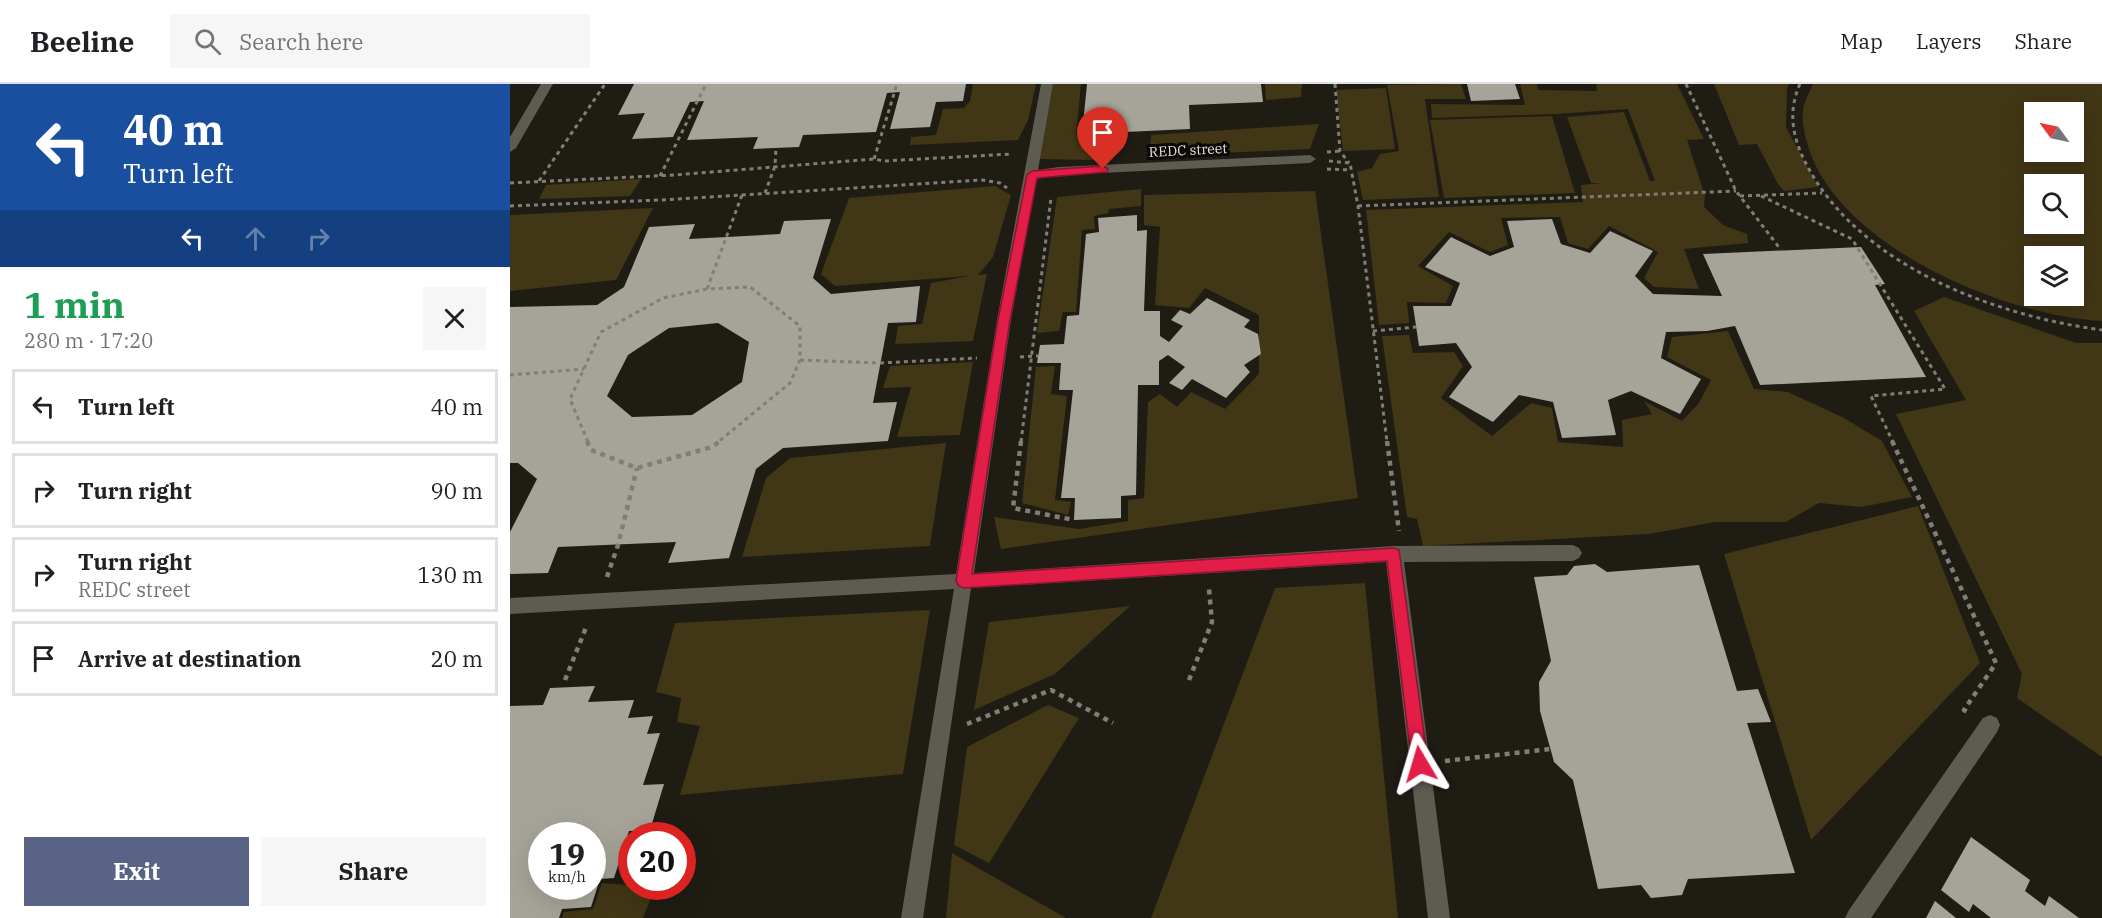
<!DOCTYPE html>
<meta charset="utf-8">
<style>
body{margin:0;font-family:"IBM Plex Serif",serif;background:#f6f6f6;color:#202124;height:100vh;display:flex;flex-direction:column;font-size:22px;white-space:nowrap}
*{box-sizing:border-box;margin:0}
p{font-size:20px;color:#757577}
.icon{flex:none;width:33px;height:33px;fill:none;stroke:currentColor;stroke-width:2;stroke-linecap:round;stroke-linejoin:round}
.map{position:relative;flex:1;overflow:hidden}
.panel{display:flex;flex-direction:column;background:#fff;width:510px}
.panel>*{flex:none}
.hud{background:#1a4fa0;color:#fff;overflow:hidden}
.needle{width:39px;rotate:303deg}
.tools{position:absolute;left:1514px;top:18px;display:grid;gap:12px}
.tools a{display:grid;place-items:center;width:60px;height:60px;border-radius:0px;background:#fff;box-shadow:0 6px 24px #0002;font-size:30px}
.speed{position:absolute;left:18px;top:738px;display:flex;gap:12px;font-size:30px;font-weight:700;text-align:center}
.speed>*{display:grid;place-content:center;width:78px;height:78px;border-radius:50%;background:#fff;box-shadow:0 6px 24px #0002;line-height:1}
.speed small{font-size:15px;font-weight:400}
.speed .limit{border:9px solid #d22;background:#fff;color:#111}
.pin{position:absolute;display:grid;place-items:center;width:51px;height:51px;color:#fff;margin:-62px -26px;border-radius:50% 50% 50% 0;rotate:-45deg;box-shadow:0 0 6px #0007}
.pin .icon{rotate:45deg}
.me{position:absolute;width:66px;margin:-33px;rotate:353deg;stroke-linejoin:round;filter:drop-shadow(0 0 4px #0008)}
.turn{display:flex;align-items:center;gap:21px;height:126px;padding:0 24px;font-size:27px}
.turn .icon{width:78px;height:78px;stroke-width:2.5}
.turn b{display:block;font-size:42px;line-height:51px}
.lanes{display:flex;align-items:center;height:57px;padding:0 24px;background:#0003;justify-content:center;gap:30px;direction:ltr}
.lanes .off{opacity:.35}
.round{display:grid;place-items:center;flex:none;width:63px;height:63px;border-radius:0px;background:#f6f6f6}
.overview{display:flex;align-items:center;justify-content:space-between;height:102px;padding:0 24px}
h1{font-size:36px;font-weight:700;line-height:45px;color:#1e9e55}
.primary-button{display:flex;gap:12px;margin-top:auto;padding:12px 24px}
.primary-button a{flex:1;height:69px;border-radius:0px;background:#596386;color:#fff;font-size:24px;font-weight:700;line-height:69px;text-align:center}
.primary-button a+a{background:#f6f6f6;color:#202124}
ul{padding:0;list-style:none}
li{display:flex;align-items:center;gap:18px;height:75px;margin:0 12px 9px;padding:0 12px;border:3px solid #e0e0e0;border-radius:0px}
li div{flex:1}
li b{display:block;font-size:22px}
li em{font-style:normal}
header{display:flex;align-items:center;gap:36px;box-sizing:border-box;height:84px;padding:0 30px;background:#fff;border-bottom:2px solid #e0e0e0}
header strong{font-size:28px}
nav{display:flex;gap:33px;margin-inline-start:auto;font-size:21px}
.search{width:420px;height:54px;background:#f6f6f6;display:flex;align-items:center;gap:15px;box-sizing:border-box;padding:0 21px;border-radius:0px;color:#757577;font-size:22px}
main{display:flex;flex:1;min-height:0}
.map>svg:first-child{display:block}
.green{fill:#413615;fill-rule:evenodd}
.building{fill:#a6a398;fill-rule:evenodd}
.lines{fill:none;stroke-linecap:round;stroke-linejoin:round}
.path-far1{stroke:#817e77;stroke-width:3;stroke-dasharray:4 4;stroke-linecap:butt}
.path{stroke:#817e77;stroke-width:4.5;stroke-dasharray:5 5;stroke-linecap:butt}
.lane{fill:#5e5b51;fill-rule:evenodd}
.street{fill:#5e5b51;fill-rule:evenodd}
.route{fill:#e11d48;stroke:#92132f;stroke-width:1.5}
.labels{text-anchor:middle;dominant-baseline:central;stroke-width:6;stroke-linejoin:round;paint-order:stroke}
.far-street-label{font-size:14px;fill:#e3e1db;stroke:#080704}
</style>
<header>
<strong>Beeline</strong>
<div class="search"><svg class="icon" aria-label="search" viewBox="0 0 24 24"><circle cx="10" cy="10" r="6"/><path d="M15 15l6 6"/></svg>Search here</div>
<nav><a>Map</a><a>Layers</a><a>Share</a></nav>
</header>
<main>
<section class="panel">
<div class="hud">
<div class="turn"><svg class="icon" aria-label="left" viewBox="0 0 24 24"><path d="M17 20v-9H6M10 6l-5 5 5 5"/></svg><div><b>40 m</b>Turn left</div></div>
<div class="lanes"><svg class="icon" aria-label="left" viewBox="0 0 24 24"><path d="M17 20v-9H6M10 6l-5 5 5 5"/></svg><svg class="icon off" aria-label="ahead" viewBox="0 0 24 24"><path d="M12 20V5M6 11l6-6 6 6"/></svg><svg class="icon off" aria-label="right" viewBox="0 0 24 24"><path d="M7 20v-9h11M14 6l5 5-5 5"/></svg></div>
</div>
<div class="overview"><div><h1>1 min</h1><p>280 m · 17:20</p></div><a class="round"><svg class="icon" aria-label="close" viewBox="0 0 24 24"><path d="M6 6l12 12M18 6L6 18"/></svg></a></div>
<ul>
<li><svg class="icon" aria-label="left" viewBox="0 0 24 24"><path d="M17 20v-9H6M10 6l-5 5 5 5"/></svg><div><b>Turn left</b></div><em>40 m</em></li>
<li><svg class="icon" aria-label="right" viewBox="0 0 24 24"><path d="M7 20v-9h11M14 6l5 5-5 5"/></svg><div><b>Turn right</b></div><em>90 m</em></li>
<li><svg class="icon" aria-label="right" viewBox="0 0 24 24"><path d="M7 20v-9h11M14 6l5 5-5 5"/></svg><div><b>Turn right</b><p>REDC street</p></div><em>130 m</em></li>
<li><svg class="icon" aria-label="arrive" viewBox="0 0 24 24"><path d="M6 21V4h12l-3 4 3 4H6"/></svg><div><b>Arrive at destination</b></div><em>20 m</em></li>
</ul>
<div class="primary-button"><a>Exit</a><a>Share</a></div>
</section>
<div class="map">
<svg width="1592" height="834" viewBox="0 0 1592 834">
<rect width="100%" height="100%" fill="#1f1c14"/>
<path class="green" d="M 463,0 L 526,0 L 518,36 L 508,56 L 400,61 L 401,53 L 426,51 L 433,25 L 454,24 L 460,17 Z
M 543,0 L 571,0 L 566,52 L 602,52 L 605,63 L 583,76 L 528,75 Z
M 755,0 L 792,0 L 791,13 L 756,16 Z
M 951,0 L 956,15 L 915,15 L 929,113 L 853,116 L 847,88 L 862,84 L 870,70 L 889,67 L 877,1 Z
M 1010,0 L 1027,0 L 1028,6 L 1087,7 L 1086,0 L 1167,0 L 1194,55 L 1177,56 L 1195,112 L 1194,123 L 1213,141 L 1237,150 L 1238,159 L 1174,165 L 1189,205 L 1144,203 L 1134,194 L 1148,168 L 1099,142 L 1078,165 L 1058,159 L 1050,133 L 991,134 L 998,161 L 980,168 L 939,148 L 908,182 L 943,202 L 936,219 L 897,218 L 899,239 L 869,241 L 856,126 L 1073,118 L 1071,101 L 1092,99 L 1081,99 L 1057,33 L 1114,28 L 1140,97 L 1145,97 L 1118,25 L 1046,30 L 922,34 L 921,20 L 1015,21 Z
M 1204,0 L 1279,0 L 1277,4 L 1276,43 L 1308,103 L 1274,107 L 1268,100 L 1247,60 L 1229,61 Z
M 1303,0 L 1592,0 L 1592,237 C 1496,232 1338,166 1301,71 C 1296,56 1290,38 1294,21 C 1296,14 1300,7 1303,0 ZM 1524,28 L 1563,28 L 1563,68 L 1524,68 ZM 1524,100 L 1563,100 L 1563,140 L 1524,140 ZM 1524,172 L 1563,172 L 1563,212 L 1524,212 Z
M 876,4 L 885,65 L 833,67 L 826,6 Z
M 1042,32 L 1065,109 L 934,114 L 920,36 Z
M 809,40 L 800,65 L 639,72 L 641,51 Z
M 131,95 L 120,112 L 29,115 L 36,101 Z
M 485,102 L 501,111 L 483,173 L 468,191 L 477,190 L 463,257 L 385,260 L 388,242 L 412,240 L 421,199 L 459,192 L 325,202 L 311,190 L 339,114 Z
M 631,105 L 631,122 L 599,125 L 598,129 L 584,132 L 585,145 L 572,146 L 566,228 L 553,228 L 549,247 L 527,249 L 547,113 Z
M 805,107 L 848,414 L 491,465 L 484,433 L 569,445 L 618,437 L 618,416 L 634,414 L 638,318 L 650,310 L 667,323 L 681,308 L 715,325 L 749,290 L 749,231 L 695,204 L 679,224 L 645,221 L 650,143 L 634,141 L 634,111 Z
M 143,124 L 106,196 L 0,207 L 0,131 Z
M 1434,213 L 1566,259 L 1592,259 L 1592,673 L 1507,614 L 1512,590 L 1386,330 L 1456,316 L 1404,227 Z
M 1218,247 L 1244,305 L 1278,308 L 1334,334 L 1372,357 L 1402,413 L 1351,423 L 1309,419 L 1276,438 L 1205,438 L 1139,450 L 913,462 L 907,435 L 897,433 L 872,252 L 899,251 L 903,269 L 944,268 L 953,282 L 931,314 L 982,352 L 1021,319 L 1042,324 L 1048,358 L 1113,363 L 1112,336 L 1142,330 L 1134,317 L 1172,337 L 1189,319 L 1201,296 L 1157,273 L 1162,253 Z
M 463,278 L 450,351 L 387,353 L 401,303 L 373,304 L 380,282 Z
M 545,282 L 541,310 L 557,312 L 545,416 L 561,418 L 558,431 L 512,419 L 526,283 Z
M 436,359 L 420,462 L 232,473 L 256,394 L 280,374 Z
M 1408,422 L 1470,579 L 1301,756 L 1214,470 Z
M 855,499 L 888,834 L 641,834 L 765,504 Z
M 620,522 L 545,590 L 464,626 L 479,538 Z
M 420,526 L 393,690 L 170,711 L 190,642 L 167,638 L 171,614 L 146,608 L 165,539 Z
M 538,621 L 569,634 L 479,779 L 444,761 L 457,663 Z
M 442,769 L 556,834 L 436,834 Z
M 92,799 L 145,803 L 133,834 L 52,834 L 54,828 L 83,825 Z"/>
<path class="building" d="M 124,0 L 456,0 L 453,17 L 426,18 L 420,43 L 380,45 L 390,8 L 377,9 L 366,48 L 293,51 L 289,63 L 243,65 L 248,53 L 177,56 L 194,17 L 180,18 L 163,53 L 122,55 L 135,29 L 108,31 Z
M 577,0 L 751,0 L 753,18 L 679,21 L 680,45 L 572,50 Z
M 957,0 L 1005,0 L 1010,15 L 961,17 Z
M 627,131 L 627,147 L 637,146 L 634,227 L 650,227 L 650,252 L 659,258 L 673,242 L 661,236 L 670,226 L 680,230 L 697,214 L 740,236 L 734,243 L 748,250 L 751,270 L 734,281 L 740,288 L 716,314 L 682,295 L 672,306 L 659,299 L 675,283 L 658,271 L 649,277 L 649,301 L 628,301 L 626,411 L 611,412 L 611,434 L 564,436 L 565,414 L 551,414 L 563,306 L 549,306 L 551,279 L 527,279 L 530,261 L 554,260 L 557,232 L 569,231 L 576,150 L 589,148 L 588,134 Z
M 321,135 L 303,194 L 321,210 L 410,202 L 406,238 L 378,239 L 363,319 L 387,318 L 378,357 L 273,364 L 246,385 L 219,474 L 158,479 L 166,458 L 48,463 L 38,489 L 0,490 L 0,448 L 27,395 L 8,379 L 0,379 L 0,223 L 87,221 L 114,203 L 139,143 L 185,140 L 179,155 L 270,150 L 274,137 ZM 208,239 L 239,258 L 232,298 L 182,331 L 122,333 L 97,312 L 118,271 L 159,244 Z
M 1042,135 L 1051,160 L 1080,169 L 1100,147 L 1143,167 L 1125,192 L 1143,210 L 1212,212 L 1193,170 L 1351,163 L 1375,200 L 1365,201 L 1416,293 L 1250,301 L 1225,242 L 1197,247 L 1156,248 L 1151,274 L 1191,295 L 1170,330 L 1121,307 L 1098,316 L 1106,351 L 1052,354 L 1043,318 L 1009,311 L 983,338 L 939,313 L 962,283 L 946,259 L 909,262 L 903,222 L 941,222 L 950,199 L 915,183 L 941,153 L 980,172 L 1004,163 L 997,137 Z
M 1085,480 L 1097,488 L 1189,481 L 1227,607 L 1248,605 L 1261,638 L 1237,639 L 1285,789 L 1178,795 L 1172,811 L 1141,814 L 1131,801 L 1088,805 L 1063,696 L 1044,678 L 1030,627 L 1029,598 L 1041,577 L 1024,493 L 1057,491 L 1064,482 Z
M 85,602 L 78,618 L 124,616 L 118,634 L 143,632 L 137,650 L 150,649 L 133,701 L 154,700 L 140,746 L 119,747 L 104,794 L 90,795 L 81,823 L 52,825 L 49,834 L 0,834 L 0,622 L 33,621 L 40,604 ZM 32,752 L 82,752 L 82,802 L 32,802 Z
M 1461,753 L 1520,796 L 1515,807 L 1535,822 L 1539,812 L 1569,834 L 1481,834 L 1463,820 L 1459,828 L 1431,806 Z
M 1425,817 L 1446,834 L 1416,834 Z"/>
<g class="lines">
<path class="path-far1" d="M 825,0 L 830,67 L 839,79
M 1176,0 L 1226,107 L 1271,166
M 1290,0 C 1276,31 1284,59 1300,87 C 1355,184 1487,232 1592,246
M 817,68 L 830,67
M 364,75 L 387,0
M 819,77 L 840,79 L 848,122 L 877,358
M 817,85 L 841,86
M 150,92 L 196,0
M 29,97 L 95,0
M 0,99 L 164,91 L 364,75 L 374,77 L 502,70
M 255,109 L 265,82 L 266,64
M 1230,112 L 1312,109
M 1251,112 L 1342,155 L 1435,305 L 1361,312 L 1383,358
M 0,122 L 150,116 L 472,96 L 490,99 L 497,104
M 848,122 L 1226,107
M 197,205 L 232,111
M 863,247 L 906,243
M 510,273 L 528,272
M 290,276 L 370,279 L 467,274
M 0,291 L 74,285
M 78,358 L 60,315 L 91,248 L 153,214 L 197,205 L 240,203 L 290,242 L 290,276 L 280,299 L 208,358
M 511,358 L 541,114"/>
<path class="path" d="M 77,357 L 81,366 L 127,384 L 202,363 L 210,357
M 511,357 L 503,424 L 564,436
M 877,357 L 889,447
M 1382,357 L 1486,579 L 1454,626 L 1459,629
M 97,493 L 108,461 L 127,384
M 55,596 L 77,541
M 679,596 L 702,538 L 699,505
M 457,640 L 541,606 L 603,639
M 935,677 L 1040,665"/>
<path class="lane" d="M 31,0 L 43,0 L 6,64 L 0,68 L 0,53 Z
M 531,0 L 543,0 L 528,86 L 549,83 L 800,71 L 806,75 L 800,79 L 549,91 L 526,95 L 501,236 L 464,489 L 884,462 L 1063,461 L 1069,464 L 1072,469 L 1069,474 L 1063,477 L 894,478 L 940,834 L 918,834 L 876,478 L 461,504 L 413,834 L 391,834 L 444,505 L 0,530 L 0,514 L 446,490 L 487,236 Z"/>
<path class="street" d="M 1480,631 L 1487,634 L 1490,641 L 1487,648 L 1361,834 L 1335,834 L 1339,826 L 1473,634 Z"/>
</g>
<path class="route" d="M 593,82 L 598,85 L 597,88 L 527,94 L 500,236 L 462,490 L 884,464 L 889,466 L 918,680 L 916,685 L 910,688 L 905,685 L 902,680 L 877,477 L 454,504 L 449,502 L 446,497 L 488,236 L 517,91 L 522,87 Z"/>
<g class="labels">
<g class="far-street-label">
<text transform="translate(678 66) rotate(-3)">REDC street</text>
</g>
</g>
</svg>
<div class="tools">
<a><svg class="needle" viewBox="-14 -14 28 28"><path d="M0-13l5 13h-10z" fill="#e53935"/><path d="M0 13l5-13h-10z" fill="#757577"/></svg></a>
<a><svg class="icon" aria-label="search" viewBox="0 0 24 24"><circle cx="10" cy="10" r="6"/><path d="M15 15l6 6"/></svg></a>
<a><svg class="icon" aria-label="layers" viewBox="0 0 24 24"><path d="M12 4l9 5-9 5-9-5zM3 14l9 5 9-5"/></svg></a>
</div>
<div class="speed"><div>19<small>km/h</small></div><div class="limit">20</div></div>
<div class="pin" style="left:593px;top:85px;background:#d93025"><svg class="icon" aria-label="arrive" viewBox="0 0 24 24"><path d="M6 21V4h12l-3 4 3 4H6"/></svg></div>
<svg class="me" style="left:910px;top:680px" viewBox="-20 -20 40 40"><path d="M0-17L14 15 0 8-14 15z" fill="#e11d48" stroke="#fff" stroke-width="4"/></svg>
</div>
</main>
